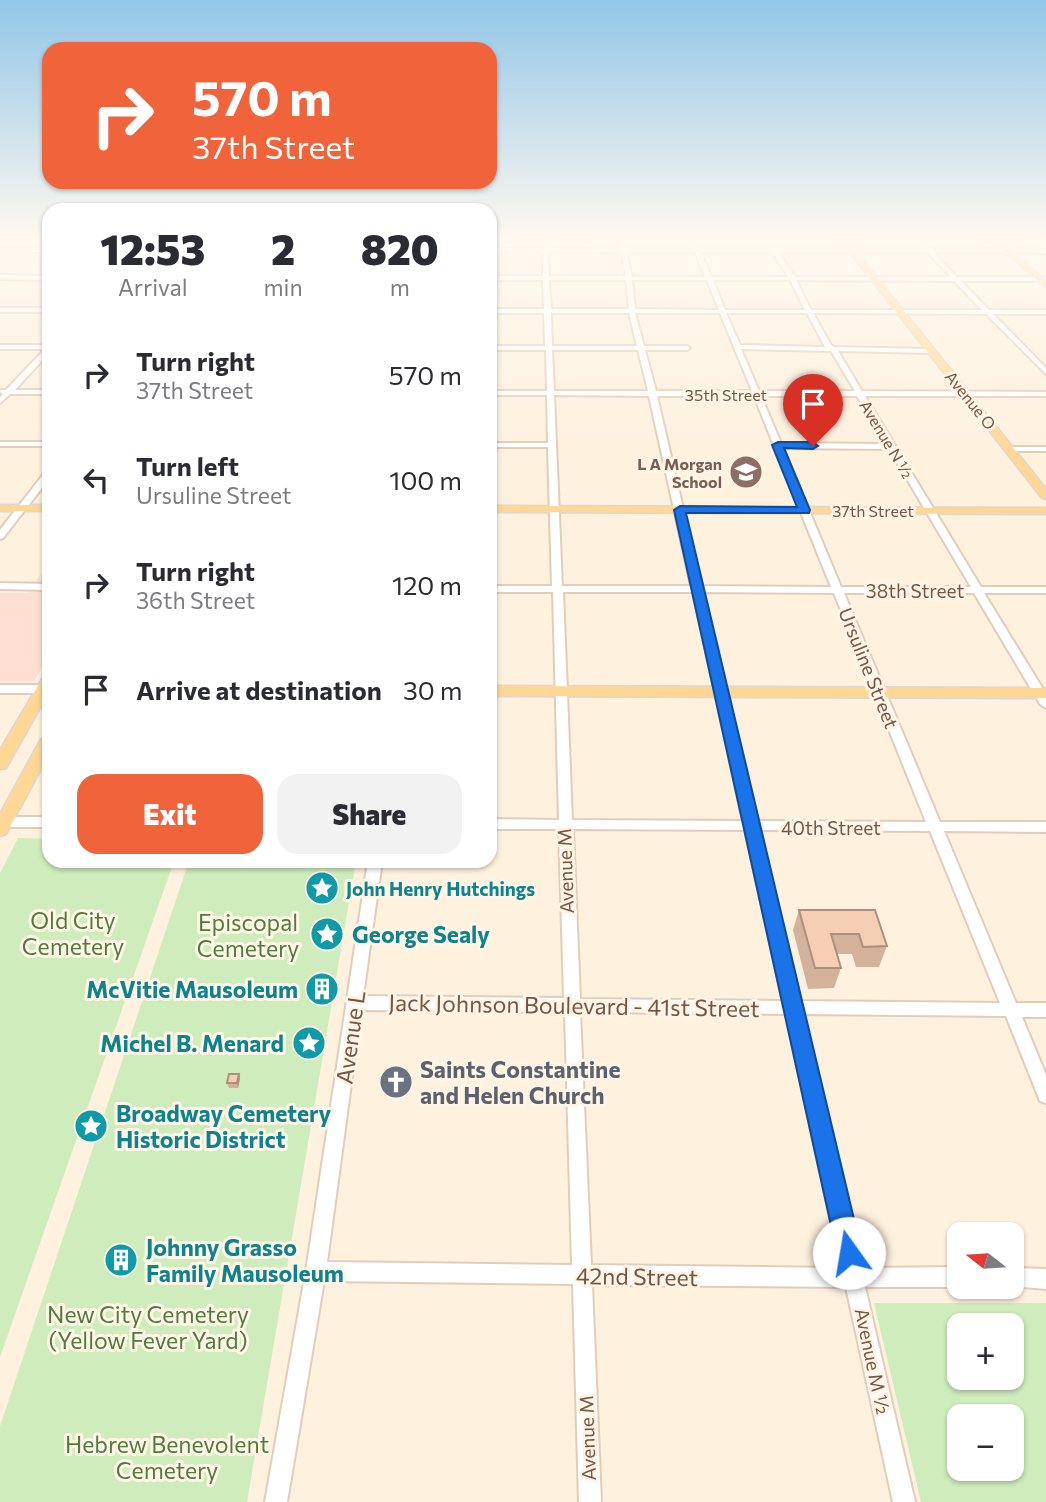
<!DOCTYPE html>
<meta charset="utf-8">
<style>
body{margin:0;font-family:Commissioner,sans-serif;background:#f2f2f3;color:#2b2b33;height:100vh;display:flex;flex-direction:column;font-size:26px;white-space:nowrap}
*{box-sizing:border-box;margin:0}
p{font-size:23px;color:#7c7c81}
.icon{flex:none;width:38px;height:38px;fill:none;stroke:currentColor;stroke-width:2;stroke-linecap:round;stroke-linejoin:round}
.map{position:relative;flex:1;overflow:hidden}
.details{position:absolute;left:42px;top:203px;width:455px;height:665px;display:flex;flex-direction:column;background:#fff;border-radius:21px;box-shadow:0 2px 5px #0004}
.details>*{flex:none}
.banner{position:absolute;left:42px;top:42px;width:455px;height:147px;border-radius:21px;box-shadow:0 2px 5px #0004;background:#f1633a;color:#fff;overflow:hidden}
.needle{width:46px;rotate:287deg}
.buttons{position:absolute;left:947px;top:1222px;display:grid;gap:14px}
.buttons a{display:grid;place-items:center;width:77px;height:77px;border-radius:14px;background:#fff;box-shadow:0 2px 5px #0004;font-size:35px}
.pin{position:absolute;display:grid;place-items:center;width:60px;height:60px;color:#fff;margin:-72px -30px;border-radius:50% 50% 50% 0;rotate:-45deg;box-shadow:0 0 7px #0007}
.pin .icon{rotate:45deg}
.me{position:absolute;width:77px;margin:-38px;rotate:347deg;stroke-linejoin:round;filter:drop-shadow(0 0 5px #0008)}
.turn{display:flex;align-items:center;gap:24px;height:147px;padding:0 35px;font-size:32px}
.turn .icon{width:91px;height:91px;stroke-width:2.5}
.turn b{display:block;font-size:49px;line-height:60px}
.eta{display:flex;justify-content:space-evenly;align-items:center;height:119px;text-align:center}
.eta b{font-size:42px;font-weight:800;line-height:49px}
.cta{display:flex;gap:14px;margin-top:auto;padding:14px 35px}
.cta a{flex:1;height:80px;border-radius:21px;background:#f1633a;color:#fff;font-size:28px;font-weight:800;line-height:80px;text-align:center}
.cta a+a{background:#f2f2f3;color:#2b2b33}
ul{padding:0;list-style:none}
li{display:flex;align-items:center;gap:21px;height:105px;padding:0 35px}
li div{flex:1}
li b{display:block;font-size:26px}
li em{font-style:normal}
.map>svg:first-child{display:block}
.commercial{fill:#ffdfd1}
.green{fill:#cfecbc;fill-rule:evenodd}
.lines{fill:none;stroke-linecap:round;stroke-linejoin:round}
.minor-casing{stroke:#e2cdba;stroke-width:4}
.major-casing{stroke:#ded6d2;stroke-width:3}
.minor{fill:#fff;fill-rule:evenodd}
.major{fill:#ffd794;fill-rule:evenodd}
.wall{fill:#d3b19b}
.shaded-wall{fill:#ac907e}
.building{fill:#f5ceb4;stroke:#ac907e;stroke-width:2}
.route{fill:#1a73e8;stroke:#114b97;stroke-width:2}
.labels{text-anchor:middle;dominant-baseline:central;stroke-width:6;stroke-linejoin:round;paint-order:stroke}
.far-street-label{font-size:16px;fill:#755645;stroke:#fff5e6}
.far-education-label{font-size:16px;font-weight:bold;fill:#785e54;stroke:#fff5e6;text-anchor:end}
.street-label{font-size:19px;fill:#755645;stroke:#fff5e6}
.culture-label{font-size:19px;font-weight:bold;fill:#0d838f;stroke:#fff5e6;text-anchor:start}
.near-park-label{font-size:23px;fill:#4f7c3c;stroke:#fff5e6}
.near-culture-label{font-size:23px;font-weight:bold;fill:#0d838f;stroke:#fff5e6;text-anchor:start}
.near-street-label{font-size:23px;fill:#755645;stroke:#fff5e6}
.near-worship-label{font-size:23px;font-weight:bold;fill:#5b616d;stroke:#fff5e6;text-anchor:start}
</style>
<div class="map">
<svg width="1046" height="1502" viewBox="0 0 1046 1502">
<rect width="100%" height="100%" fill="#fef1de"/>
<path class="commercial" d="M 49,562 L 49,656 L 34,681 L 0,681 L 0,593 L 28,593 Z"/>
<path class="green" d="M 18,838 L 49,839 L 49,861 L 174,861 L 0,1357 L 0,873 Z
M 189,861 L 356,861 L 247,1502 L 0,1502 L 0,1426 Z
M 874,1303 L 1046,1303 L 1046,1502 L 921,1502 ZM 959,1325 L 1012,1325 L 1012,1377 L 959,1377 ZM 959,1416 L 1012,1416 L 1012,1468 L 959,1468 Z"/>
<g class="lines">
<defs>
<path id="minor" d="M 542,240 L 548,240 L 548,248 L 620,249 L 618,240 L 624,240 L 626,249 L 694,249 L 690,240 L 696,240 L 699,249 L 924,249 L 916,240 L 921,240 L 930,249 L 1046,249 L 1046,253 L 933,252 L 957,277 L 1046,277 L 1046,281 L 961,281 L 989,310 L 1046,310 L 1046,314 L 993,314 L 1046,368 L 1046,374 L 986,314 L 813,313 L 831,345 L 834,347 L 930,349 L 933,351 L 930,353 L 838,351 L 862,391 L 1046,392 L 1046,396 L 865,396 L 981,587 L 1046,587 L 1046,593 L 984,593 L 1046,694 L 1046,708 L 1040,704 L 974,593 L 844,593 L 940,822 L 1046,822 L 1046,832 L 944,831 L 1016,1003 L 1046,1003 L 1046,1017 L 1022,1017 L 1046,1075 L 1046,1103 L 1040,1101 L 1006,1016 L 801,1014 L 861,1268 L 959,1267 L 959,1287 L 865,1287 L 915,1502 L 893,1502 L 846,1287 L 592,1285 L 601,1502 L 579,1502 L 573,1284 L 324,1281 L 287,1502 L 265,1502 L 306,1271 L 368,861 L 382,861 L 363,996 L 564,998 L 559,829 L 490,829 L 490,819 L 559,820 L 553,592 L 490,592 L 490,586 L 552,586 L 548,447 L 490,447 L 490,443 L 548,443 L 547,395 L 490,395 L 490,391 L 547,391 L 546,350 L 490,350 L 490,346 L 545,346 L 544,313 L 490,313 L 490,309 L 544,309 L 543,280 L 490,280 L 490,276 L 543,276 L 543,252 L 490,252 L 490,248 L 543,248 ZM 548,252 L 621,252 L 626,276 L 549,276 ZM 626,252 L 695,252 L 705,277 L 632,277 ZM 701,252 L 772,252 L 789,277 L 711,277 ZM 778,252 L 927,252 L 951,277 L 795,277 ZM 549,280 L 626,280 L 629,309 L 551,309 ZM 632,280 L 707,280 L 719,310 L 635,309 ZM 713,280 L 790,280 L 805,310 L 725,310 ZM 796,280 L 954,281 L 982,310 L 811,310 ZM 551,313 L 629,313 L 637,346 L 552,346 ZM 635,313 L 720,313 L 752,391 L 656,391 L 645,350 L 687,350 L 690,348 L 687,346 L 644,346 ZM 726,313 L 807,313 L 825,347 L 740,345 ZM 741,349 L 831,351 L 855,391 L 759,391 ZM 552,350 L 638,350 L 648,391 L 554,391 ZM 554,395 L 649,396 L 691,586 L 562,586 ZM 657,396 L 754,396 L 831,587 L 701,586 ZM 761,396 L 857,396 L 886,444 L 781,443 ZM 783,448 L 889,449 L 971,587 L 841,587 ZM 563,592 L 693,592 L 743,821 L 572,820 ZM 703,592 L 834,593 L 926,822 L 756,821 ZM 573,829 L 745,830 L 783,1001 L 580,999 ZM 758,830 L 930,831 L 1000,1003 L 798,1001 ZM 361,1010 L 565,1012 L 572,1265 L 327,1262 ZM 580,1012 L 786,1014 L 841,1268 L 591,1265 Z
M 0,248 L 49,248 L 49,252 L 0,252 Z
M 0,275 L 49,276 L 49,280 L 0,279 Z
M 0,308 L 49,308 L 49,312 L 0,312 Z
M 0,345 L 49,345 L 49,353 L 15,390 L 49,390 L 49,394 L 10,394 L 0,403 L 0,397 L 3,394 L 0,392 L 1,390 L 6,390 L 45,349 L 0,349 Z
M 0,442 L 49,442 L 49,446 L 0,446 Z
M 1008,447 L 1046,447 L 1046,451 L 1008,451 Z
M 49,470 L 49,479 L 3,538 L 0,539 L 0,530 L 46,471 Z
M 0,583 L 49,584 L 49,590 L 0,589 Z
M 0,685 L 43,685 L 49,689 L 43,693 L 0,693 Z
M 0,817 L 49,817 L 49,827 L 0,827 Z
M 1012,1268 L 1046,1269 L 1046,1289 L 1009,1286 L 1012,1286 Z"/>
<path id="major" d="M 840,240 L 847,240 L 1046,489 L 1046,499 L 1042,498 Z
M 990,240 L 998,240 L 1046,281 L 1046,287 Z
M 0,505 L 49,505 L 49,511 L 0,511 Z
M 490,506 L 1046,508 L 1046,514 L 490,512 Z
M 49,675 L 49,692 L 6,768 L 0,769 L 0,750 L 42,679 Z
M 490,686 L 1046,688 L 1046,698 L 490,696 Z
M 49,734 L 49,754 L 6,834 L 0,836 L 0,814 L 41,739 Z"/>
</defs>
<use href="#minor" class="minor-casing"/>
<use href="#major" class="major-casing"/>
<use href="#minor" class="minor"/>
<use href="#major" class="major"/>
</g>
<path class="wall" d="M 154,861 L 166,861 L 166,862 L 155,862 Z
M 799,910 L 875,910 L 887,946 L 879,967 L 856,967 L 852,954 L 837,954 L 841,968 L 834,988 L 808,989 L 793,930 Z
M 239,1074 L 240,1078 L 238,1088 L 229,1088 L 227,1083 Z
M 125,1250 L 128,1255 L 125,1266 L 115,1266 L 112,1261 Z"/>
<path class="shaded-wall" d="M 239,1074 L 240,1078 L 238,1088 L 237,1083 Z
M 125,1250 L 128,1255 L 125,1266 L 122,1262 Z"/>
<path class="building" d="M 799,910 L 875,910 L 887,946 L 863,947 L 859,934 L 831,934 L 841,968 L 815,968 Z
M 229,1074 L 239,1074 L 237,1083 L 227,1083 Z
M 115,1250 L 125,1250 L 122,1262 L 112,1261 Z"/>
<linearGradient id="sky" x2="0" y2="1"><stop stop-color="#92c6e8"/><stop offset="0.53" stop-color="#fff9f0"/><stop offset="1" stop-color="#fff9f0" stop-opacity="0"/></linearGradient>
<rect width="1046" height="451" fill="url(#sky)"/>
<path class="route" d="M 778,442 L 813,442 L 818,446 L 813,449 L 784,448 L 810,510 L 809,513 L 686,513 L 862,1253 L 858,1262 L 849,1266 L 841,1262 L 837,1253 L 674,510 L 680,506 L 797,507 L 772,445 Z"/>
<defs>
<symbol id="school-disc" viewBox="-11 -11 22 22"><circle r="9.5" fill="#8d6e63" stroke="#fff5e6"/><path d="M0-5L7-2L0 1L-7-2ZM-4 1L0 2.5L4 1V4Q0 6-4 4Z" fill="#fff"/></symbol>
<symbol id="sight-disc" viewBox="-11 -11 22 22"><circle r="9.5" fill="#0f9aa8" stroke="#fff5e6"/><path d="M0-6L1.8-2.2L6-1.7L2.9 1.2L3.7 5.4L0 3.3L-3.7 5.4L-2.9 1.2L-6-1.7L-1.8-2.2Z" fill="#fff"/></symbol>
<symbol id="building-disc" viewBox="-11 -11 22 22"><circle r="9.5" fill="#0f9aa8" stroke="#fff5e6"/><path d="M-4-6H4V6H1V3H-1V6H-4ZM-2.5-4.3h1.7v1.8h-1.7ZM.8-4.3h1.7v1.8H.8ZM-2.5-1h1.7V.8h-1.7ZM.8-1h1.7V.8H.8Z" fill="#fff"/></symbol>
<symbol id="church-disc" viewBox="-11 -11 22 22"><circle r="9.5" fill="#6b7280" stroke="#fff5e6"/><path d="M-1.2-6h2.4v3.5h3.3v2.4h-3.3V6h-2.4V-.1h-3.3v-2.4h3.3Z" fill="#fff"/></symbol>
</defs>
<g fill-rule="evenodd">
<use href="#school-disc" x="727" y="453" width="38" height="38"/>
<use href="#sight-disc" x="303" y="869" width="38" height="38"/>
<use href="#sight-disc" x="308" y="915" width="38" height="38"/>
<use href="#building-disc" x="303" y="970" width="38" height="38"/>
<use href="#sight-disc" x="290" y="1024" width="38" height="38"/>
<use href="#church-disc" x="377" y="1063" width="38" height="38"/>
<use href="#sight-disc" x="72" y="1107" width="38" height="38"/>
<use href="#building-disc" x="102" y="1241" width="38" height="38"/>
</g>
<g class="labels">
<g class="far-street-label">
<text x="726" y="394">35th Street</text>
<text transform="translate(971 400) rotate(51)">Avenue O</text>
<text transform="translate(887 439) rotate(59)">Avenue N ½</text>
<text x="873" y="510">37th Street</text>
</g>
<g class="far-education-label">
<text x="722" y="463">L A Morgan<tspan x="722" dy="18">School</tspan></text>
</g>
<g class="street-label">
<text x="915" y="590">38th Street</text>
<text transform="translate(869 668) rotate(68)">Ursuline Street</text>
<text x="831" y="827">40th Street</text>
<text transform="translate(565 871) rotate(-92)">Avenue M</text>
<text transform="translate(873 1361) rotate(78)">Avenue M ½</text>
<text transform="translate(587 1438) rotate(-92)">Avenue M</text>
</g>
<g class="culture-label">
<text x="346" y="888">John Henry Hutchings</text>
</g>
<g class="near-park-label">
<text x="73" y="920">Old City<tspan x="73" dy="26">Cemetery</tspan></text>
<text x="248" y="922">Episcopal<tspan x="248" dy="26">Cemetery</tspan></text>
<text x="148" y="1314">New City Cemetery<tspan x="148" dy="26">(Yellow Fever Yard)</tspan></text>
<text x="167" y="1444">Hebrew Benevolent<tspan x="167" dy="26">Cemetery</tspan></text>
</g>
<g class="near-culture-label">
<text x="352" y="934">George Sealy</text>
<text x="298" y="989" text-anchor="end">McVitie Mausoleum</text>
<text x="284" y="1043" text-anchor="end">Michel B. Menard</text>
<text x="116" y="1113">Broadway Cemetery<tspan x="116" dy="26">Historic District</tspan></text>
<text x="146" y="1247">Johnny Grasso<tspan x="146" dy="26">Family Mausoleum</tspan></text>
</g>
<g class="near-street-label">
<text transform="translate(574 1005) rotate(1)">Jack Johnson Boulevard - 41st Street</text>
<text transform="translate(350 1037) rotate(-82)">Avenue L</text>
<text transform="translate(637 1276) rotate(1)">42nd Street</text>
</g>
<g class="near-worship-label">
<text x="420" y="1069">Saints Constantine<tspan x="420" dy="26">and Helen Church</tspan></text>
</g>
</g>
</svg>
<div class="buttons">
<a><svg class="needle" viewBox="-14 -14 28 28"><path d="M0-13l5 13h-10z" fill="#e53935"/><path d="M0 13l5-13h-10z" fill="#7c7c81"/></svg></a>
<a>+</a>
<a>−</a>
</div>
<div class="pin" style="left:813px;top:446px;background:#d93025"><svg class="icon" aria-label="arrive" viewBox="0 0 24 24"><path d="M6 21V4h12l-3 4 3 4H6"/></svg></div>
<svg class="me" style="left:849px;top:1253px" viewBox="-20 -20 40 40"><circle r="19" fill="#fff"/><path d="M0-13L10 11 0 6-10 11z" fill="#1a73e8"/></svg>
<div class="banner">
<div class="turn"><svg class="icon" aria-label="right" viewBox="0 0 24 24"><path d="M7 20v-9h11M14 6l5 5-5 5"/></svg><div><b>570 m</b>37th Street</div></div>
</div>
<section class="details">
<div class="eta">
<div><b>12:53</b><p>Arrival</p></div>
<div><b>2</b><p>min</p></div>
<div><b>820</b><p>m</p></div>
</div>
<ul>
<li><svg class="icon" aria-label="right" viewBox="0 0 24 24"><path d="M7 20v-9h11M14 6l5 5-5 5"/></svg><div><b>Turn right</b><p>37th Street</p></div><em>570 m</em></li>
<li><svg class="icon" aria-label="left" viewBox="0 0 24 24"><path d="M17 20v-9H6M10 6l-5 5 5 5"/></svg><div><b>Turn left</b><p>Ursuline Street</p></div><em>100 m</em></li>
<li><svg class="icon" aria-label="right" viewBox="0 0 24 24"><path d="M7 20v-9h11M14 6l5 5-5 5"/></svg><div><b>Turn right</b><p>36th Street</p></div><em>120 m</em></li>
<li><svg class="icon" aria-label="arrive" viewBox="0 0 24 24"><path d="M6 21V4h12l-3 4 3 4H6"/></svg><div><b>Arrive at destination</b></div><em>30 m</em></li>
</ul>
<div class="cta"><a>Exit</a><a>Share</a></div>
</section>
</div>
